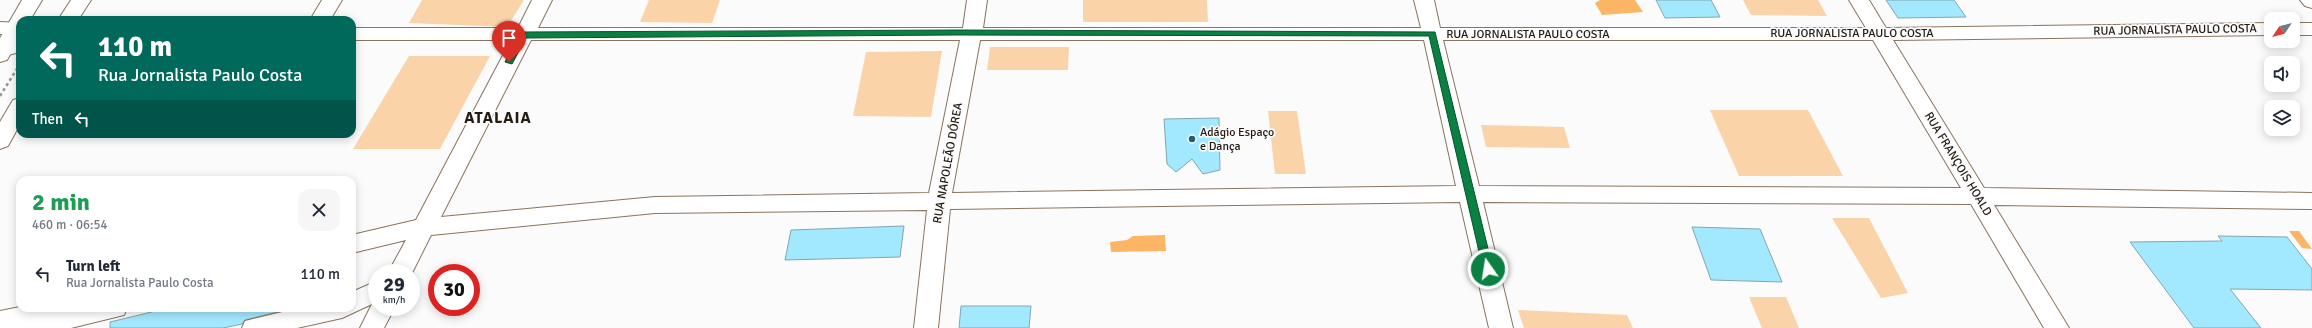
<!DOCTYPE html>
<meta charset="utf-8">
<style>
body{margin:0;font-family:Signika,sans-serif;background:#f6f6f7;color:#1f2937;height:100vh;display:flex;flex-direction:column;font-size:15px;white-space:nowrap}
*{box-sizing:border-box;margin:0}
p{font-size:13px;color:#747a83}
.icon{flex:none;width:22px;height:22px;fill:none;stroke:currentColor;stroke-width:2;stroke-linecap:round;stroke-linejoin:round}
.map{position:relative;flex:1;overflow:hidden}
.sheet{position:absolute;left:16px;top:176px;width:340px;height:136px;display:flex;flex-direction:column;background:#fff;border-radius:12px;box-shadow:0 2px 10px #0003}
.sheet>*{flex:none}
.top-card{position:absolute;left:16px;top:16px;width:340px;height:122px;border-radius:12px;box-shadow:0 2px 10px #0003;background:#00695c;color:#fff;overflow:hidden}
.needle{width:26px;rotate:235deg}
.buttons{position:absolute;left:2264px;top:12px;display:grid;gap:8px}
.buttons a{display:grid;place-items:center;width:36px;height:36px;border-radius:8px;background:#fff;box-shadow:0 2px 10px #0003;font-size:20px}
.speed{position:absolute;left:368px;top:264px;display:flex;gap:8px;font-size:20px;font-weight:700;text-align:center}
.speed>*{display:grid;place-content:center;width:52px;height:52px;border-radius:50%;background:#fff;box-shadow:0 2px 10px #0003;line-height:1}
.speed small{font-size:10px;font-weight:400}
.speed .limit{border:6px solid #d22;background:#fff;color:#111}
.pin{position:absolute;display:grid;place-items:center;width:34px;height:34px;color:#fff;margin:-41px -17px;border-radius:50% 50% 50% 0;rotate:-45deg;box-shadow:0 0 4px #0007}
.pin .icon{rotate:45deg}
.me{position:absolute;width:44px;margin:-22px;rotate:347deg;stroke-linejoin:round;filter:drop-shadow(0 0 3px #0008)}
.turn{display:flex;align-items:center;gap:14px;height:84px;padding:0 16px;font-size:18px}
.turn .icon{width:52px;height:52px;stroke-width:2.5}
.turn b{display:block;font-size:28px;line-height:34px}
.then{display:flex;align-items:center;height:38px;padding:0 16px;background:#0003;gap:8px;font-size:15px}
.round{display:grid;place-items:center;flex:none;width:42px;height:42px;border-radius:12px;background:#f6f6f7}
.headline{display:flex;align-items:center;justify-content:space-between;height:68px;padding:0 16px}
h1{font-size:24px;font-weight:700;line-height:30px;color:#1e9e55}
ul{padding:0;list-style:none}
li{display:flex;align-items:center;gap:12px;height:60px;padding:0 16px}
li div{flex:1}
li b{display:block;font-size:15px}
li em{font-style:normal}
.map>svg:first-child{display:block}
.green{fill:#fbd3a8}
.water{fill:#fbb565}
.building{fill:#a2e8fe;stroke:#82a6b2}
.lines{fill:none;stroke-linecap:round;stroke-linejoin:round}
.minor-casing{stroke:#89745d;stroke-width:2}
.major-casing{stroke:#89745d;stroke-width:2}
.path{stroke:#98948f;stroke-width:2.5;stroke-dasharray:3 3;stroke-linecap:butt}
.minor{fill:#fff;fill-rule:evenodd}
.major{fill:#fff;fill-rule:evenodd}
.route{fill:#0b8043;stroke:#07532c}
.poi-dot{fill:#1c6072;stroke:#fbfbfb;stroke-width:1.5}
.labels{text-anchor:middle;dominant-baseline:central;stroke-width:3.5;stroke-linejoin:round;paint-order:stroke}
.street-label{font-size:12px;fill:#231a11;stroke:#fbfbfb}
.poi-label{font-size:12px;fill:#231a11;stroke:#fbfbfb;text-anchor:start}
.district-label{font-size:16px;font-weight:bold;letter-spacing:1px;fill:#231a11;stroke:#fbfbfb}
</style>
<div class="map">
<svg width="2312" height="328" viewBox="0 0 2312 328">
<rect width="100%" height="100%" fill="#fbfbfb"/>
<path class="green" d="M 422,0 L 524,0 L 507,27 L 409,23 Z
M 649,0 L 720,0 L 712,23 L 640,22 Z
M 1083,0 L 1207,0 L 1208,22 L 1083,22 Z
M 1743,0 L 1818,0 L 1827,16 L 1751,15 Z
M 990,47 L 1069,47 L 1068,70 L 987,70 Z
M 942,51 L 931,117 L 853,116 L 866,52 Z
M 409,56 L 490,56 L 440,149 L 353,149 Z
M 1710,110 L 1808,110 L 1843,176 L 1739,176 Z
M 1268,111 L 1297,111 L 1306,174 L 1275,174 Z
M 1481,125 L 1564,127 L 1570,148 L 1486,147 Z
M 1832,218 L 1869,218 L 1908,293 L 1881,298 Z
M 1749,297 L 1786,297 L 1799,328 L 1762,328 Z
M 1518,310 L 1627,315 L 1633,328 L 1524,328 Z"/>
<path class="water" d="M 1600,0 L 1635,0 L 1643,12 L 1602,15 L 1595,3 Z
M 2289,231 L 2299,231 L 2312,249 L 2302,248 Z
M 1165,235 L 1166,251 L 1111,252 L 1110,242 L 1127,240 L 1133,236 Z"/>
<path class="building" d="M 1656,0 L 1711,0 L 1720,17 L 1665,18 Z
M 1886,0 L 1954,0 L 1966,17 L 1898,18 Z
M 1219,118 L 1220,170 L 1203,174 L 1192,159 L 1176,172 L 1167,164 L 1164,119 Z
M 904,226 L 900,257 L 785,260 L 791,230 Z
M 1692,227 L 1760,229 L 1782,282 L 1711,280 Z
M 2218,236 L 2287,237 L 2312,269 L 2312,290 L 2230,289 L 2261,328 L 2194,328 L 2130,242 L 2222,241 Z
M 961,306 L 1031,306 L 1029,328 L 959,328 Z
M 168,308 L 281,308 L 281,311 L 245,320 L 242,324 L 223,328 L 110,328 L 110,322 Z"/>
<g class="lines">
<defs>
<path id="minor" d="M 322,0 L 342,0 L 330,20 L 310,20 Z
M 532,0 L 552,0 L 538,28 L 963,28 L 967,0 L 987,0 L 983,28 L 1421,28 L 1414,0 L 1434,0 L 1440,28 L 1866,28 L 1849,0 L 1869,0 L 1886,28 L 2271,23 L 2271,35 L 1893,40 L 1984,188 L 2312,193 L 2312,209 L 1994,205 L 2069,328 L 2044,328 L 1971,204 L 1483,202 L 1513,328 L 1489,328 L 1460,202 L 950,209 L 938,328 L 914,328 L 927,210 L 655,213 L 431,235 L 411,275 L 411,273 L 388,273 L 406,240 L 352,253 L 352,235 L 416,220 L 511,40 L 352,40 L 352,28 L 518,28 ZM 531,40 L 960,40 L 929,193 L 655,197 L 441,217 ZM 980,40 L 1424,40 L 1456,186 L 952,193 ZM 1443,40 L 1873,40 L 1961,188 L 1479,186 Z
M 2300,0 L 2312,0 L 2312,8 L 2305,6 Z
M 0,22 L 20,23 L 20,33 L 0,34 Z
M 2293,23 L 2312,23 L 2312,35 L 2293,35 Z
M 20,38 L 20,52 L 0,57 L 0,45 Z
M 377,281 L 377,307 L 395,307 L 384,328 L 360,328 L 372,304 L 342,318 L 297,328 L 242,328 L 245,321 L 299,308 L 352,308 L 352,292 Z
M 20,307 L 57,308 L 58,311 L 72,308 L 127,308 L 124,315 L 71,328 L 0,328 L 0,311 Z"/>
<path id="major" d="M 22,0 L 42,0 L 30,20 L 20,20 L 20,38 L 7,60 L 0,62 L 0,38 Z
M 71,0 L 91,0 L 78,20 L 58,20 Z
M 20,98 L 20,124 L 8,146 L 0,149 L 0,122 L 13,100 Z"/>
</defs>
<use href="#minor" class="minor-casing"/>
<use href="#major" class="major-casing"/>
<path class="path" d="M 0,96 L 20,64"/>
<use href="#minor" class="minor"/>
<use href="#major" class="major"/>
</g>
<path class="route" d="M 957,30 L 1435,32 L 1493,269 L 1488,272 L 1483,269 L 1429,36 L 957,35 L 526,38 L 512,64 L 505,62 L 519,35 L 523,32 Z"/>
<circle class="poi-dot" cx="1192" cy="139" r="4"/>
<g class="labels">
<g class="street-label">
<text transform="translate(2175 30) rotate(-1)">RUA JORNALISTA PAULO COSTA</text>
<text x="1852" y="33">RUA JORNALISTA PAULO COSTA</text>
<text x="1528" y="34">RUA JORNALISTA PAULO COSTA</text>
<text transform="translate(948 163) rotate(-80)">RUA NAPOLEÃO DÓREA</text>
<text transform="translate(1958 164) rotate(59)">RUA FRANÇOIS HOALD</text>
</g>
<g class="poi-label">
<text x="1200" y="132">Adágio Espaço<tspan x="1200" dy="14">e Dança</tspan></text>
</g>
<g class="district-label">
<text x="498" y="118">ATALAIA</text>
</g>
</g>
</svg>
<div class="buttons">
<a><svg class="needle" viewBox="-14 -14 28 28"><path d="M0-13l5 13h-10z" fill="#e53935"/><path d="M0 13l5-13h-10z" fill="#747a83"/></svg></a>
<a><svg class="icon" aria-label="sound" viewBox="0 0 24 24"><path d="M4 9h4l5-4v14l-5-4H4zM17 9q2 3 0 6"/></svg></a>
<a><svg class="icon" aria-label="layers" viewBox="0 0 24 24"><path d="M12 4l9 5-9 5-9-5zM3 14l9 5 9-5"/></svg></a>
</div>
<div class="speed"><div>29<small>km/h</small></div><div class="limit">30</div></div>
<div class="pin" style="left:509px;top:62px;background:#d93025"><svg class="icon" aria-label="arrive" viewBox="0 0 24 24"><path d="M6 21V4h12l-3 4 3 4H6"/></svg></div>
<svg class="me" style="left:1488px;top:269px" viewBox="-20 -20 40 40"><circle r="17" fill="#0b8043" stroke="#fff" stroke-width="3"/><path d="M0-11L8 9 0 5-8 9z" fill="#fff"/></svg>
<div class="top-card">
<div class="turn"><svg class="icon" aria-label="left" viewBox="0 0 24 24"><path d="M17 20v-9H6M10 6l-5 5 5 5"/></svg><div><b>110 m</b>Rua Jornalista Paulo Costa</div></div>
<div class="then">Then<svg class="icon" aria-label="left" viewBox="0 0 24 24"><path d="M17 20v-9H6M10 6l-5 5 5 5"/></svg></div>
</div>
<section class="sheet">
<div class="headline"><div><h1>2 min</h1><p>460 m · 06:54</p></div><a class="round"><svg class="icon" aria-label="close" viewBox="0 0 24 24"><path d="M6 6l12 12M18 6L6 18"/></svg></a></div>
<ul>
<li><svg class="icon" aria-label="left" viewBox="0 0 24 24"><path d="M17 20v-9H6M10 6l-5 5 5 5"/></svg><div><b>Turn left</b><p>Rua Jornalista Paulo Costa</p></div><em>110 m</em></li>
</ul>
</section>
</div>
